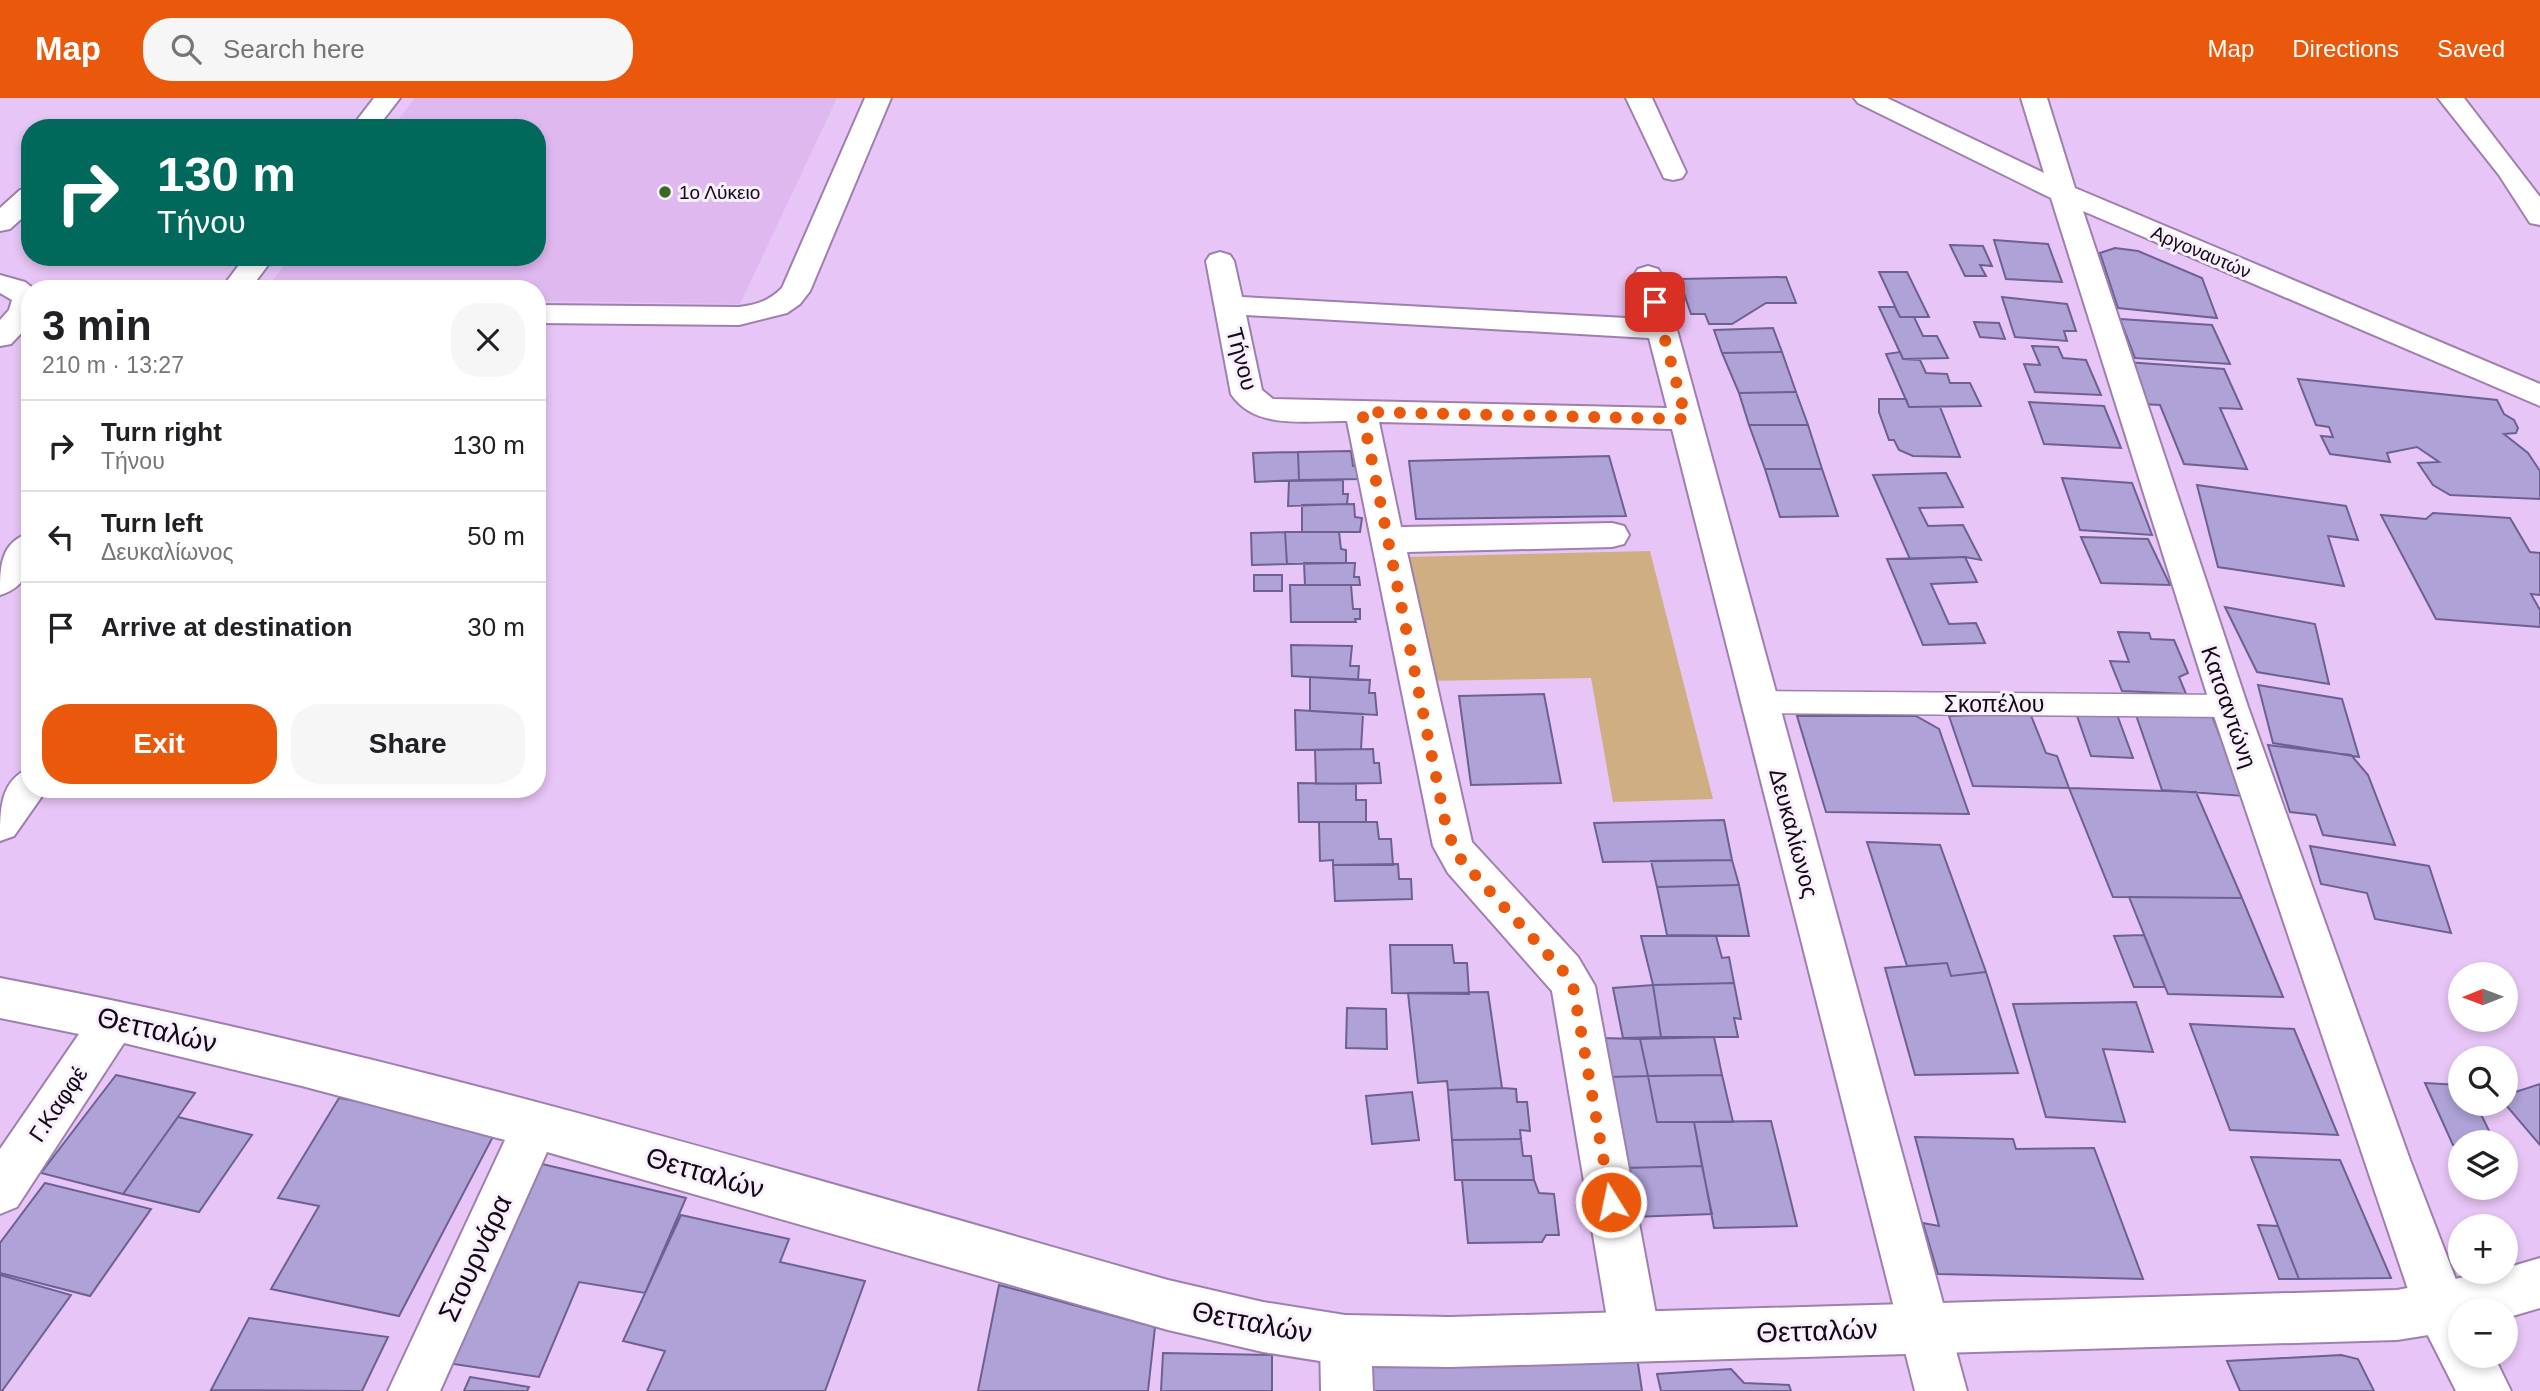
<!DOCTYPE html>
<meta charset="utf-8">
<style>
body{margin:0;font-family:Helvetica,sans-serif;background:#f6f6f6;color:#202124;height:100vh;display:flex;flex-direction:column;font-size:26px;white-space:nowrap}
*{box-sizing:border-box;margin:0}
p{font-size:23px;color:#757577}
.icon{flex:none;width:38px;height:38px;fill:none;stroke:currentColor;stroke-width:2;stroke-linecap:round;stroke-linejoin:round}
.map{position:relative;flex:1;overflow:hidden}
.sheet{position:absolute;left:21px;top:182px;width:525px;height:518px;display:flex;flex-direction:column;background:#fff;border-radius:28px;box-shadow:0 4px 10px #0003}
.sheet>*{flex:none}
.top-card{position:absolute;left:21px;top:21px;width:525px;height:147px;border-radius:28px;box-shadow:0 4px 10px #0003;background:#00695c;color:#fff;overflow:hidden}
.needle{width:46px;rotate:269deg}
.buttons{position:absolute;left:2448px;top:864px;display:grid;gap:14px}
.buttons a{display:grid;place-items:center;width:70px;height:70px;border-radius:50%;background:#fff;box-shadow:0 4px 10px #0003;font-size:35px}
.pin{position:absolute;display:grid;place-items:center;width:60px;height:60px;color:#fff;margin:-30px;border-radius:14px;box-shadow:0 4px 10px #0006}
.me{position:absolute;width:77px;margin:-38px;rotate:350deg;stroke-linejoin:round;filter:drop-shadow(0 0 5px #0008)}
.turn{display:flex;align-items:center;gap:24px;height:147px;padding:0 21px;font-size:32px}
.turn .icon{width:91px;height:91px;stroke-width:2.5}
.turn b{display:block;font-size:49px;line-height:60px}
.round{display:grid;place-items:center;flex:none;width:74px;height:74px;border-radius:28px;background:#f6f6f6}
.overview{display:flex;align-items:center;justify-content:space-between;height:119px;padding:0 21px}
h1{font-size:42px;font-weight:600;line-height:52px}
.primary-button{display:flex;gap:14px;margin-top:auto;padding:14px 21px}
.primary-button a{flex:1;height:80px;border-radius:28px;background:#ea580c;color:#fff;font-size:28px;font-weight:600;line-height:80px;text-align:center}
.primary-button a+a{background:#f6f6f6;color:#202124}
ul{padding:0;list-style:none}
li{display:flex;align-items:center;gap:21px;height:91px;padding:0 21px;border-top:2px solid #e0e0e0}
li div{flex:1}
li b{display:block;font-size:26px}
li em{font-style:normal}
header{display:flex;align-items:center;gap:42px;box-sizing:border-box;height:98px;padding:0 35px;background:#ea580c;color:#fff}
header strong{font-size:33px}
nav{display:flex;gap:38px;margin-inline-start:auto;font-size:24px}
.search{width:490px;height:63px;background:#f6f6f6;display:flex;align-items:center;gap:18px;box-sizing:border-box;padding:0 24px;border-radius:28px;color:#757577;font-size:26px}
.map>svg:first-child{display:block}
.built{fill:#dfb8f0}
.green{fill:#cfae82}
.building{fill:#aea2d7;stroke:#6d6192;stroke-width:2}
.lines{fill:none;stroke-linecap:round;stroke-linejoin:round}
.service-casing{stroke:#9e7fad;stroke-width:3}
.minor-casing{stroke:#9e7fad;stroke-width:4}
.tertiary-casing{stroke:#9e7fad;stroke-width:4}
.service{fill:#fff;fill-rule:evenodd}
.minor{fill:#fff;fill-rule:evenodd}
.tertiary{fill:#fff;fill-rule:evenodd}
.route{stroke:#ea580c;stroke-width:12;stroke-dasharray:0 21.6}
.poi-dot{fill:#3d6622;stroke:#f8f1fc;stroke-width:2.5}
.labels{text-anchor:middle;dominant-baseline:central;stroke-width:6;stroke-linejoin:round;paint-order:stroke}
.far-poi-label{font-size:19px;fill:#130718;stroke:#f8f1fc;text-anchor:start}
.far-street-label{font-size:19px;fill:#130718;stroke:#f8f1fc}
.street-label{font-size:23px;fill:#130718;stroke:#f8f1fc}
.near-street-label{font-size:28px;fill:#130718;stroke:#f8f1fc}
</style>
<header>
<strong>Map</strong>
<div class="search"><svg class="icon" aria-label="search" viewBox="0 0 24 24"><circle cx="10" cy="10" r="6"/><path d="M15 15l6 6"/></svg>Search here</div>
<nav><a>Map</a><a>Directions</a><a>Saved</a></nav>
</header>
<div class="map">
<svg width="2540" height="1293" viewBox="0 0 2540 1293">
<rect width="100%" height="100%" fill="#e7c5f6"/>
<path class="built" d="M 415,0 L 837,0 L 740,206 L 537,203 L 537,191 L 266,191 L 291,159 L 537,159 L 537,30 L 392,30 Z"/>
<path class="green" d="M 1650,453 L 1713,701 L 1613,704 L 1591,580 L 1425,583 L 1406,459 Z"/>
<path class="building" d="M 1994,142 L 2048,146 L 2062,184 L 2006,181 Z
M 1950,147 L 1983,148 L 1992,168 L 1980,167 L 1986,178 L 1965,178 Z
M 2115,150 L 2138,153 L 2202,180 L 2217,220 L 2118,210 L 2100,155 Z
M 1879,174 L 1907,174 L 1929,219 L 1900,219 Z
M 1786,179 L 1796,205 L 1766,205 L 1732,226 L 1709,226 L 1705,216 L 1691,216 L 1679,181 Z
M 2002,199 L 2067,206 L 2076,233 L 2064,233 L 2067,243 L 2015,239 Z
M 1879,209 L 1895,209 L 1900,219 L 1914,219 L 1923,238 L 1937,238 L 1948,260 L 1903,261 Z
M 2120,221 L 2212,227 L 2230,266 L 2135,260 Z
M 1974,224 L 1999,225 L 2005,241 L 1980,239 Z
M 1773,230 L 1782,254 L 1722,255 L 1714,232 Z
M 2032,248 L 2058,249 L 2063,260 L 2086,262 L 2101,297 L 2035,294 L 2024,266 L 2040,267 Z
M 1782,254 L 1796,294 L 1739,295 L 1722,255 Z
M 1900,254 L 1903,261 L 1920,262 L 1926,275 L 1947,276 L 1950,285 L 1970,285 L 1981,308 L 1909,309 L 1886,256 Z
M 2126,264 L 2224,271 L 2242,311 L 2220,310 L 2247,371 L 2184,366 L 2160,307 L 2142,306 Z
M 2298,281 L 2497,302 L 2504,316 L 2514,322 L 2518,330 L 2516,335 L 2504,336 L 2528,355 L 2540,373 L 2540,401 L 2450,397 L 2433,387 L 2418,365 L 2439,364 L 2417,349 L 2387,355 L 2390,364 L 2330,356 L 2321,338 L 2333,339 L 2329,329 L 2316,327 Z
M 1796,294 L 1808,327 L 1749,327 L 1739,295 Z
M 1879,301 L 1906,301 L 1909,309 L 1940,309 L 1960,359 L 1913,358 L 1899,352 L 1894,342 L 1889,342 L 1879,314 Z
M 2029,304 L 2104,308 L 2121,350 L 2044,346 Z
M 1749,327 L 1808,327 L 1822,371 L 1765,371 Z
M 1351,353 L 1353,368 L 1360,368 L 1361,381 L 1299,382 L 1298,354 Z
M 1298,354 L 1299,382 L 1255,384 L 1253,355 Z
M 1609,358 L 1626,418 L 1416,421 L 1409,363 Z
M 1765,371 L 1822,371 L 1838,418 L 1780,419 Z
M 1946,375 L 1963,409 L 1919,410 L 1928,428 L 1963,427 L 1981,462 L 1965,459 L 1910,461 L 1873,377 Z
M 2062,380 L 2132,385 L 2152,437 L 2080,432 Z
M 1343,382 L 1343,396 L 1348,396 L 1347,406 L 1288,408 L 1289,383 Z
M 2197,387 L 2346,408 L 2358,442 L 2328,438 L 2344,488 L 2218,469 Z
M 1354,406 L 1355,419 L 1362,420 L 1360,434 L 1302,434 L 1302,407 Z
M 2433,415 L 2510,420 L 2530,454 L 2540,455 L 2540,497 L 2531,496 L 2540,512 L 2540,529 L 2436,521 L 2381,417 L 2426,421 Z
M 1285,434 L 1339,434 L 1341,451 L 1346,452 L 1346,465 L 1287,466 Z
M 1285,434 L 1287,466 L 1252,467 L 1251,435 Z
M 2081,439 L 2148,441 L 2170,487 L 2101,485 Z
M 1965,459 L 1977,484 L 1931,486 L 1949,526 L 1976,525 L 1985,545 L 1923,547 L 1887,461 Z
M 1304,465 L 1355,465 L 1354,479 L 1359,479 L 1360,487 L 1305,487 Z
M 1254,477 L 1282,477 L 1282,493 L 1254,493 Z
M 1290,487 L 1351,487 L 1353,511 L 1360,511 L 1360,521 L 1355,521 L 1356,524 L 1291,524 Z
M 2225,509 L 2315,526 L 2329,586 L 2257,574 Z
M 2118,534 L 2149,535 L 2151,541 L 2174,542 L 2188,575 L 2179,579 L 2186,596 L 2122,593 L 2110,563 L 2129,564 Z
M 1291,547 L 1352,548 L 1350,568 L 1359,568 L 1358,582 L 1292,578 Z
M 1310,579 L 1370,582 L 1369,595 L 1375,595 L 1377,617 L 1310,613 Z
M 2258,587 L 2342,601 L 2359,659 L 2273,645 Z
M 1544,596 L 1561,685 L 1471,687 L 1459,598 Z
M 1295,612 L 1363,616 L 1361,651 L 1296,652 Z
M 2075,612 L 2116,614 L 2133,660 L 2091,658 Z
M 2030,615 L 2046,655 L 2057,658 L 2069,690 L 1973,688 L 1949,618 Z
M 2136,617 L 2212,618 L 2244,698 L 2162,692 Z
M 1797,618 L 1916,618 L 1939,631 L 1969,716 L 1826,714 Z
M 2268,647 L 2351,657 L 2368,677 L 2395,747 L 2323,737 L 2316,717 L 2290,714 Z
M 1373,651 L 1374,665 L 1379,665 L 1381,685 L 1316,686 L 1315,652 Z
M 1298,685 L 1356,686 L 1356,702 L 1366,702 L 1366,724 L 1299,724 Z
M 2069,690 L 2196,694 L 2242,800 L 2113,799 Z
M 1724,722 L 1732,762 L 1603,764 L 1594,725 Z
M 1319,724 L 1377,724 L 1379,741 L 1391,741 L 1393,767 L 1333,767 L 1333,762 L 1320,763 Z
M 1867,744 L 1940,747 L 1986,874 L 1951,878 L 1947,865 L 1907,868 Z
M 2310,748 L 2429,768 L 2451,835 L 2375,821 L 2367,795 L 2321,786 Z
M 1732,762 L 1739,787 L 1657,789 L 1651,763 Z
M 1398,766 L 1399,781 L 1411,781 L 1412,801 L 1335,803 L 1333,767 Z
M 1739,787 L 1749,838 L 1667,837 L 1657,789 Z
M 2129,799 L 2242,800 L 2283,899 L 2168,896 Z
M 2144,837 L 2165,889 L 2134,889 L 2114,838 Z
M 1641,838 L 1716,838 L 1722,860 L 1729,859 L 1734,885 L 1653,887 Z
M 1390,847 L 1452,847 L 1454,865 L 1467,865 L 1469,896 L 1392,895 Z
M 1947,865 L 1951,878 L 1986,874 L 2018,975 L 1915,977 L 1885,870 Z
M 1734,885 L 1741,921 L 1734,920 L 1738,939 L 1661,939 L 1653,887 Z
M 1653,887 L 1661,939 L 1623,940 L 1613,890 Z
M 1488,894 L 1502,990 L 1448,992 L 1447,983 L 1418,985 L 1408,895 Z
M 2136,904 L 2153,954 L 2103,951 L 2125,1024 L 2046,1019 L 2013,906 Z
M 1347,910 L 1386,911 L 1387,951 L 1346,950 Z
M 2190,926 L 2294,931 L 2338,1037 L 2230,1032 Z
M 1714,939 L 1722,977 L 1648,978 L 1640,941 Z
M 1600,940 L 1640,941 L 1648,978 L 1607,979 Z
M 116,977 L 195,995 L 123,1096 L 41,1075 Z
M 1722,977 L 1733,1024 L 1657,1024 L 1648,978 Z
M 1648,978 L 1657,1024 L 1694,1024 L 1702,1068 L 1624,1070 L 1607,979 Z
M 2425,985 L 2460,987 L 2460,1006 L 2476,1006 L 2495,1045 L 2460,1045 L 2460,1048 L 2453,1047 Z
M 2540,986 L 2540,1047 L 2505,1006 L 2506,997 Z
M 1502,990 L 1516,991 L 1517,1004 L 1527,1004 L 1530,1033 L 1520,1032 L 1521,1041 L 1452,1042 L 1448,992 Z
M 1412,994 L 1419,1042 L 1372,1046 L 1366,998 Z
M 339,1000 L 498,1029 L 399,1218 L 271,1191 L 319,1108 L 278,1100 Z
M 178,1019 L 252,1037 L 199,1114 L 123,1096 Z
M 1771,1023 L 1797,1128 L 1714,1130 L 1694,1024 Z
M 1915,1039 L 2013,1041 L 2016,1051 L 2094,1050 L 2143,1181 L 1938,1176 L 1923,1125 L 1939,1128 Z
M 1521,1041 L 1523,1058 L 1531,1058 L 1534,1082 L 1455,1082 L 1452,1042 Z
M 2251,1059 L 2340,1062 L 2391,1180 L 2299,1181 Z
M 542,1066 L 686,1100 L 645,1195 L 579,1184 L 539,1279 L 447,1265 Z
M 1702,1068 L 1712,1116 L 1632,1119 L 1624,1070 Z
M 1462,1082 L 1534,1082 L 1539,1095 L 1554,1096 L 1559,1137 L 1546,1137 L 1542,1144 L 1468,1145 Z
M 45,1085 L 151,1111 L 90,1198 L 0,1175 L 0,1145 Z
M 681,1117 L 789,1141 L 780,1164 L 865,1183 L 825,1293 L 647,1293 L 665,1253 L 623,1243 Z
M 2258,1127 L 2278,1128 L 2299,1181 L 2279,1181 Z
M 0,1177 L 71,1197 L 2,1293 L 0,1293 Z
M 999,1187 L 1155,1229 L 1148,1293 L 978,1293 Z
M 249,1220 L 388,1239 L 362,1293 L 211,1292 Z
M 1163,1255 L 1272,1257 L 1272,1293 L 1161,1293 Z
M 2341,1257 L 2358,1261 L 2374,1293 L 2240,1293 L 2227,1263 Z
M 1637,1259 L 1642,1293 L 1360,1293 L 1359,1263 Z
M 1731,1271 L 1744,1285 L 1789,1287 L 1791,1293 L 1661,1293 L 1657,1276 Z
M 470,1279 L 529,1289 L 527,1293 L 464,1293 Z"/>
<g class="lines">
<defs>
<path id="service" d="M 1760,593 L 2228,597 L 2238,600 L 2243,608 L 2238,616 L 2228,619 L 1760,615 L 1750,612 L 1745,604 L 1750,596 Z"/>
<path id="minor" d="M 374,0 L 400,0 L 377,30 L 351,30 Z
M 865,0 L 891,0 L 810,193 L 800,206 L 787,215 L 739,227 L 537,225 L 537,207 L 739,209 C 756,207 769,203 782,190 Z
M 1626,0 L 1652,0 L 1686,74 L 1682,80 L 1673,82 L 1664,80 Z
M 1854,0 L 1887,0 L 2044,75 L 2021,0 L 2047,0 L 2075,90 L 2540,286 L 2540,308 L 2083,113 L 2248,609 L 2410,1062 L 2468,1213 L 2460,1213 L 2460,1258 L 2494,1258 L 2511,1293 L 2456,1293 L 2415,1212 L 2211,609 L 2051,100 L 1858,5 Z
M 30,90 L 30,113 L 10,131 L 0,133 L 0,110 L 20,92 Z
M 1220,154 L 1230,157 L 1234,163 L 1242,199 L 1645,221 L 1634,177 L 1638,171 L 1648,168 L 1658,171 L 1662,177 L 1967,1293 L 1915,1293 L 1672,331 L 1379,324 L 1401,429 L 1612,425 L 1624,428 L 1629,437 L 1624,446 L 1612,449 L 1407,454 L 1472,744 L 1578,859 L 1595,888 L 1660,1238 L 1653,1256 L 1635,1263 L 1617,1256 L 1610,1238 L 1552,893 L 1448,775 L 1433,748 L 1347,323 C 1309,322 1255,333 1231,296 L 1206,163 L 1210,157 ZM 1246,217 L 1649,240 L 1667,310 L 1273,301 L 1262,292 Z
M 245,159 L 274,159 L 250,191 L 221,191 Z
M 0,177 L 25,184 L 34,191 L 30,191 L 30,226 L 11,246 L 0,248 L 0,222 L 9,212 L 12,202 L 0,195 Z
M 30,435 C 30,463 32,487 0,497 C 0,469 0,444 30,435 Z
M 30,670 L 30,691 L 47,691 L 14,738 L 0,743 C 0,711 0,682 30,670 Z
M 0,880 C 394,954 781,1072 1168,1182 L 1263,1204 L 1345,1217 L 1363,1224 L 1370,1242 L 1363,1260 L 1345,1267 L 1263,1254 L 1168,1232 L 547,1054 L 440,1293 L 388,1293 L 505,1042 L 302,988 L 124,945 L 17,1109 L 0,1116 L 0,1051 L 79,936 L 0,920 Z"/>
<path id="tertiary" d="M 2438,0 L 2464,0 L 2540,99 L 2540,127 L 2530,125 L 2499,77 Z
M 2540,1160 L 2540,1210 L 2506,1220 L 2506,1213 L 2460,1213 L 2460,1232 L 2397,1242 L 1450,1269 L 1372,1268 L 1373,1293 L 1321,1293 L 1320,1242 L 1327,1224 L 1345,1217 L 1450,1219 L 2397,1192 L 2491,1174 L 2506,1174 L 2506,1170 Z"/>
</defs>
<use href="#service" class="service-casing"/>
<use href="#minor" class="minor-casing"/>
<use href="#tertiary" class="tertiary-casing"/>
<use href="#service" class="service"/>
<use href="#minor" class="minor"/>
<use href="#tertiary" class="tertiary"/>
</g>
<g class="lines">
<path class="route" d="M 1611,1104 L 1573,888 L 1563,873 L 1462,763 L 1453,748 L 1445,723 L 1362,314 L 1686,321 L 1655,204"/>
</g>
<circle class="poi-dot" cx="665" cy="94" r="7"/>
<g class="labels">
<g class="far-poi-label">
<text x="679" y="94">1ο Λύκειο</text>
</g>
<g class="far-street-label">
<text transform="translate(2201 154) rotate(23)">Αργοναυτών</text>
</g>
<g class="street-label">
<text transform="translate(1242 261) rotate(75)">Τήνου</text>
<text x="1994" y="606">Σκοπέλου</text>
<text transform="translate(2229 609) rotate(71)">Κατσαντώνη</text>
<text transform="translate(1794 735) rotate(75)">Δευκαλίωνος</text>
<text transform="translate(58 1006) rotate(-56)">Γ.Καφφέ</text>
</g>
<g class="near-street-label">
<text transform="translate(157 932) rotate(13)">Θετταλών</text>
<text transform="translate(705 1075) rotate(16)">Θετταλών</text>
<text transform="translate(475 1160) rotate(-65)">Στουρνάρα</text>
<text transform="translate(1252 1224) rotate(11)">Θετταλών</text>
<text transform="translate(1817 1233) rotate(-2)">Θετταλών</text>
</g>
</g>
</svg>
<div class="buttons">
<a><svg class="needle" viewBox="-14 -14 28 28"><path d="M0-13l5 13h-10z" fill="#e53935"/><path d="M0 13l5-13h-10z" fill="#757577"/></svg></a>
<a><svg class="icon" aria-label="search" viewBox="0 0 24 24"><circle cx="10" cy="10" r="6"/><path d="M15 15l6 6"/></svg></a>
<a><svg class="icon" aria-label="layers" viewBox="0 0 24 24"><path d="M12 4l9 5-9 5-9-5zM3 14l9 5 9-5"/></svg></a>
<a>+</a>
<a>−</a>
</div>
<div class="pin" style="left:1655px;top:204px;background:#d93025"><svg class="icon" aria-label="arrive" viewBox="0 0 24 24"><path d="M6 21V4h12l-3 4 3 4H6"/></svg></div>
<svg class="me" style="left:1611px;top:1104px" viewBox="-20 -20 40 40"><circle r="17" fill="#ea580c" stroke="#fff" stroke-width="3"/><path d="M0-11L8 9 0 5-8 9z" fill="#fff"/></svg>
<div class="top-card">
<div class="turn"><svg class="icon" aria-label="right" viewBox="0 0 24 24"><path d="M7 20v-9h11M14 6l5 5-5 5"/></svg><div><b>130 m</b>Τήνου</div></div>
</div>
<section class="sheet">
<div class="overview"><div><h1>3 min</h1><p>210 m · 13:27</p></div><a class="round"><svg class="icon" aria-label="close" viewBox="0 0 24 24"><path d="M6 6l12 12M18 6L6 18"/></svg></a></div>
<ul>
<li><svg class="icon" aria-label="right" viewBox="0 0 24 24"><path d="M7 20v-9h11M14 6l5 5-5 5"/></svg><div><b>Turn right</b><p>Τήνου</p></div><em>130 m</em></li>
<li><svg class="icon" aria-label="left" viewBox="0 0 24 24"><path d="M17 20v-9H6M10 6l-5 5 5 5"/></svg><div><b>Turn left</b><p>Δευκαλίωνος</p></div><em>50 m</em></li>
<li><svg class="icon" aria-label="arrive" viewBox="0 0 24 24"><path d="M6 21V4h12l-3 4 3 4H6"/></svg><div><b>Arrive at destination</b></div><em>30 m</em></li>
</ul>
<div class="primary-button"><a>Exit</a><a>Share</a></div>
</section>
</div>
